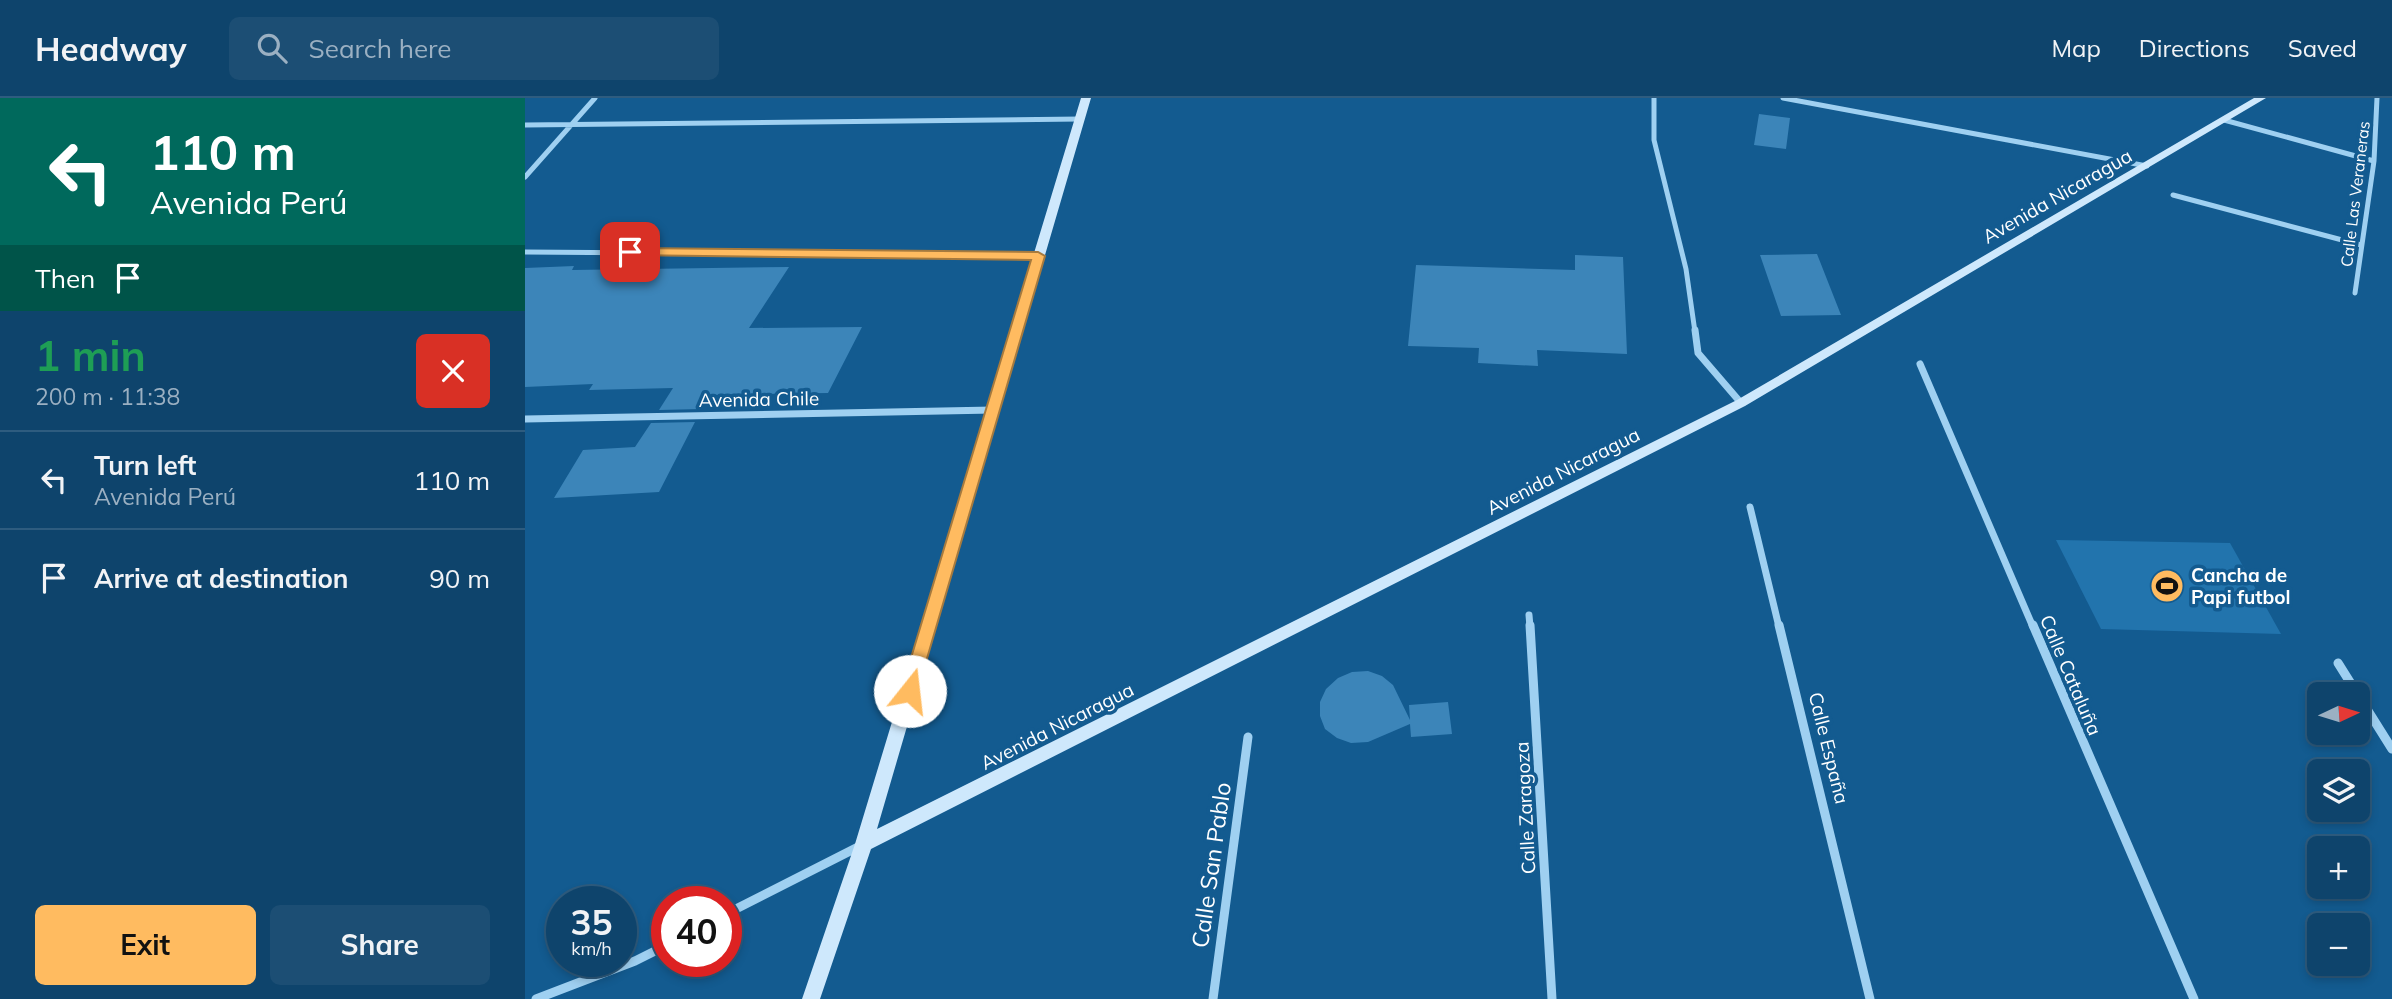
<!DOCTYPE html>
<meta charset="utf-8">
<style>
body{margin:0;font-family:Mulish,sans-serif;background:#1c4e74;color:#f1f3f6;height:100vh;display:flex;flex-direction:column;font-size:26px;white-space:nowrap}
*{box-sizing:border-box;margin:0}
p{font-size:23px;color:#9bb0c2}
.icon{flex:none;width:38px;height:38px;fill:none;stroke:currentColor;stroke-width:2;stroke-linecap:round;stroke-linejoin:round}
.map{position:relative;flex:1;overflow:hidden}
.panel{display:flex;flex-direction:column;background:#0e446c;width:525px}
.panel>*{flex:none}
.banner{background:#00695c;color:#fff;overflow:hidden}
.needle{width:46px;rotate:86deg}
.controls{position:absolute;left:1782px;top:584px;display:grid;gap:14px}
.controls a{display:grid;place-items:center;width:63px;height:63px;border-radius:10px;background:#0e446c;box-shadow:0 4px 10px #0003,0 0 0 2px #2e5c7f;font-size:35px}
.speed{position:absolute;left:21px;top:788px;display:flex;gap:14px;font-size:35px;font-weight:700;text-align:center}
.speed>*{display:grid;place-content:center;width:91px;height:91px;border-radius:50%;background:#0e446c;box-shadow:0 4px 10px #0003,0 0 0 2px #2e5c7f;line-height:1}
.speed small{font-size:18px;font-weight:400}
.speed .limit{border:10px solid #d22;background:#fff;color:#111}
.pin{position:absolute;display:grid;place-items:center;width:60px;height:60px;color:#fff;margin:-30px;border-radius:14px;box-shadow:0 4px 10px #0006}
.me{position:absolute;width:77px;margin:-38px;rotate:16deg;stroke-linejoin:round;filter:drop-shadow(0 0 5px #0008)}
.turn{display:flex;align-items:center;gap:24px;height:147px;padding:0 35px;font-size:32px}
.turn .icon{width:91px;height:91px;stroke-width:2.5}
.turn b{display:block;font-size:49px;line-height:60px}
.then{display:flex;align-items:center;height:66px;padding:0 35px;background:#0003;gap:14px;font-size:26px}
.round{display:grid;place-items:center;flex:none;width:74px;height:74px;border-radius:10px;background:#1c4e74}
.head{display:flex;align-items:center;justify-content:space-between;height:119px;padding:0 35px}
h1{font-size:42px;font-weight:700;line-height:52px;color:#1e9e55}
.cta{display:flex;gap:14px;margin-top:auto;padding:14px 35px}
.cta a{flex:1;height:80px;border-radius:10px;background:#ffbb60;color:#111;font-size:28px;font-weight:700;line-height:80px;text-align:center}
.cta a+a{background:#1c4e74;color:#f1f3f6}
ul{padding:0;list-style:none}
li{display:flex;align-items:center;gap:21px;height:98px;padding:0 35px;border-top:2px solid #2e5c7f}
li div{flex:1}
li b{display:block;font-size:26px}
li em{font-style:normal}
header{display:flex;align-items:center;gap:42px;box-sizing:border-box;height:98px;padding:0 35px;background:#0e446c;border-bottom:2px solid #2e5c7f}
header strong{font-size:33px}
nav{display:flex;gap:38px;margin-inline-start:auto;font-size:24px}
.search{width:490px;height:63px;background:#1c4e74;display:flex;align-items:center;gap:18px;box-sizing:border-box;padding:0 24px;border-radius:10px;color:#9bb0c2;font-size:26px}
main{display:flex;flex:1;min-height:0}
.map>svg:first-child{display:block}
.green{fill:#2274ad}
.building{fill:#3c85b9}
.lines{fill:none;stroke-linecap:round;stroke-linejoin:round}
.street-far2{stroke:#9fd0f1;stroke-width:5}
.street-far1{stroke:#9fd0f1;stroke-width:7}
.street{stroke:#9fd0f1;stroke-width:9}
.secondary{fill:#cee8fc;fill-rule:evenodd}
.route{fill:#ffbb60;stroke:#a67a3e;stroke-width:2}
.labels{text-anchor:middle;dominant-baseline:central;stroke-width:7;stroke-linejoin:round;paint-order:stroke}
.far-street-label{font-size:16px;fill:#fff;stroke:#135b90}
.street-label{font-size:19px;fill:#fff;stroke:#135b90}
.poi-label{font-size:19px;font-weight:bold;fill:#fff;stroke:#135b90;text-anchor:start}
.near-street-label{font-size:23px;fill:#fff;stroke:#135b90}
</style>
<header>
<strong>Headway</strong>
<div class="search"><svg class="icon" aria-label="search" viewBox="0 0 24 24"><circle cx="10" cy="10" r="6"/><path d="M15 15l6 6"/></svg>Search here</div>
<nav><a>Map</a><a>Directions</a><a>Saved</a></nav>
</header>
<main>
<section class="panel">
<div class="banner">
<div class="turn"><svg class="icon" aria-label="left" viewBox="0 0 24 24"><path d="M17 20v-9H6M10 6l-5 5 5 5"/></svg><div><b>110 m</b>Avenida Perú</div></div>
<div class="then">Then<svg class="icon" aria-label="arrive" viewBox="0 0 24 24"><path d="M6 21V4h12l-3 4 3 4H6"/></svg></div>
</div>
<div class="head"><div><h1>1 min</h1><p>200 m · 11:38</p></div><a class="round" style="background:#d93025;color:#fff"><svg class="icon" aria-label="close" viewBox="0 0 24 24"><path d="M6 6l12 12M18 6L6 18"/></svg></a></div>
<ul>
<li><svg class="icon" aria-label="left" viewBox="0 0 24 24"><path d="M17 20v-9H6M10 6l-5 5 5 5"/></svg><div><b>Turn left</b><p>Avenida Perú</p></div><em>110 m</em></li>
<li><svg class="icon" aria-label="arrive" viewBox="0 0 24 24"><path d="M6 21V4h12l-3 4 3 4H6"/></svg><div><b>Arrive at destination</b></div><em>90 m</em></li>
</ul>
<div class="cta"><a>Exit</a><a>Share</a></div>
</section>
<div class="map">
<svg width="1867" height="901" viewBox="0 0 1867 901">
<rect width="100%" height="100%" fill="#135b90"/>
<path class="green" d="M 1531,442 L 1705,445 L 1756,536 L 1576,531 Z"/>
<path class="building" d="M 1234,16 L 1265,20 L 1261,51 L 1229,47 Z
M 1292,156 L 1316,217 L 1256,218 L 1235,157 Z
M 1050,157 L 1098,159 L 1102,256 L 1012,252 L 1013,268 L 953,265 L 954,250 L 883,248 L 891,167 L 1050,172 Z
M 49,168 L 47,172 L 264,169 L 224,230 L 337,229 L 303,295 L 184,297 L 176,311 L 134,312 L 148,290 L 64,292 L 68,286 L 0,289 L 0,170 Z
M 170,324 L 134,394 L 29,400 L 58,352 L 110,349 L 126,325 Z
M 843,573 L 857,578 L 868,587 L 885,622 L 884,607 L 923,604 L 927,636 L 886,639 L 885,626 L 843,644 L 826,645 L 812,640 L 800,631 L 795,618 L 795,604 L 801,591 L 813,580 L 827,574 Z"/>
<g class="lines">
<path class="street-far2" d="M 1129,0 L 1129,42 L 1161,171 L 1170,234
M 1258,0 L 1622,68
M 1699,22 L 1849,63
M 0,27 L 555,21
M 0,79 L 70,0
M 1648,97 L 1836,147
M 0,154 L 514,158
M 1830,195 L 1849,63 L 1852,0"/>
<path class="street-far1" d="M 1170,232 L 1173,255 L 1216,305
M 1395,266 L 1508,529
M 0,321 L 468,312
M 1225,409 L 1254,529
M 1004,517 L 1005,529"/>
<path class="street" d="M 1005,527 L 1027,901
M 1254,527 L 1345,901
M 1508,527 L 1669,901
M 1813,565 L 1867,651
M 201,816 L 335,748
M 11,901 L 110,863 L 142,847
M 688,901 L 723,639"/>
<path class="secondary" d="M 556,0 L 566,0 L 352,731 L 1212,302 L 1729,0 L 1741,0 L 1220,308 L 346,751 L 295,901 L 277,901 L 330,746 Z"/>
</g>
<path class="route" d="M 105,150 L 513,154 L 520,158 L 391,598 L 385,600 L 379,598 L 376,593 L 506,162 L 100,157 L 100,151 Z"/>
<defs>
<symbol id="stadium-disc" viewBox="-11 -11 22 22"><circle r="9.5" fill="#ffbb60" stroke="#135b90"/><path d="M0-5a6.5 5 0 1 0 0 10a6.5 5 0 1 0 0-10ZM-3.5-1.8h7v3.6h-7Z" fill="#111"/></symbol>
</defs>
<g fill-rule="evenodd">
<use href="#stadium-disc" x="1623" y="469" width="38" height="38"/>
</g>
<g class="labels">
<g class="far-street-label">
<text transform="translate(1830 96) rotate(-83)">Calle Las Veraneras</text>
</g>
<g class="street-label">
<text transform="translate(1532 98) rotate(-30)">Avenida Nicaragua</text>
<text transform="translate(234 301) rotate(-1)">Avenida Chile</text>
<text transform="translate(1038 373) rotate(-27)">Avenida Nicaragua</text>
<text transform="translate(1546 577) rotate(67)">Calle Cataluña</text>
<text transform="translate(532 628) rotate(-27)">Avenida Nicaragua</text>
<text transform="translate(1304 650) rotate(76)">Calle España</text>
<text transform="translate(1000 710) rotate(-93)">Calle Zaragoza</text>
</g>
<g class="poi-label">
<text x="1666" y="477">Cancha de<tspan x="1666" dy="22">Papi futbol</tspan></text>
</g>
<g class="near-street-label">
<text transform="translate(686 767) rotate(-82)">Calle San Pablo</text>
</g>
</g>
</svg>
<div class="controls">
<a><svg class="needle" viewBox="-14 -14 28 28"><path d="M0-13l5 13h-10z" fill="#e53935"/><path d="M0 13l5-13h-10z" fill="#9bb0c2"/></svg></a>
<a><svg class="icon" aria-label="layers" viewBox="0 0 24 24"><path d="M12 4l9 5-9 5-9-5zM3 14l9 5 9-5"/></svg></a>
<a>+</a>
<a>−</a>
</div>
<div class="speed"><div>35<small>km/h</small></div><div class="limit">40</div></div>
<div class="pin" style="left:105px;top:154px;background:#d93025"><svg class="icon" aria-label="arrive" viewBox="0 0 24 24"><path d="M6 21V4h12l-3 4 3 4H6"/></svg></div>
<svg class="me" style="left:385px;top:593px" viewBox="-20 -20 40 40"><circle r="19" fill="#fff"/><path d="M0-13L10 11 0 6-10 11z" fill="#ffbb60"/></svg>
</div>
</main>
